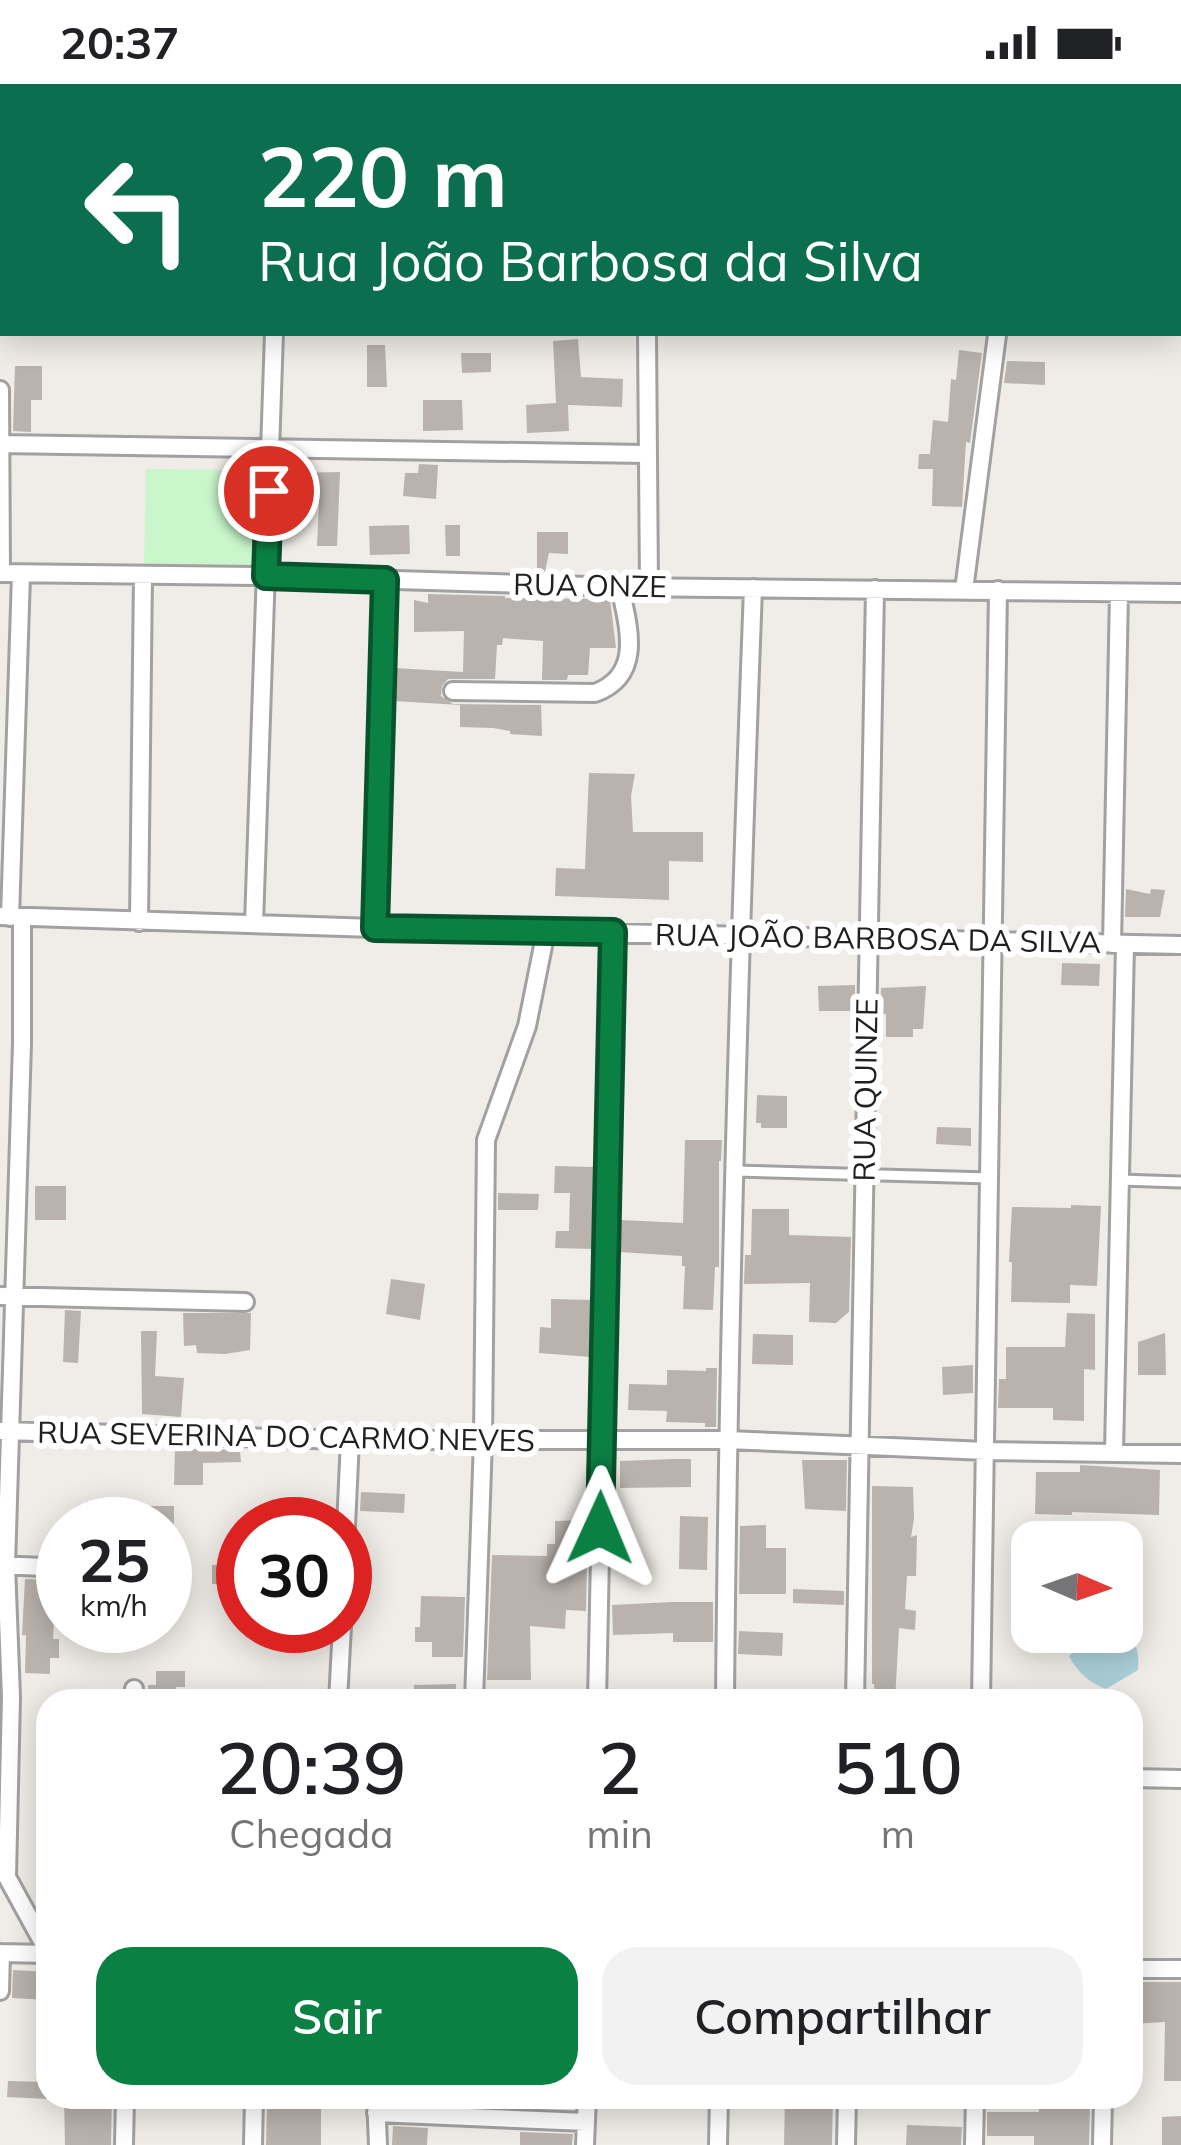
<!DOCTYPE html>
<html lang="pt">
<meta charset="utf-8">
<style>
body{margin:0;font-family:Mulish,sans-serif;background:#f2f2f2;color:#202124;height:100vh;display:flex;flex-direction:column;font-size:45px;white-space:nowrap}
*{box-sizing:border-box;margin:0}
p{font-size:39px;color:#757577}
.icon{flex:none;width:66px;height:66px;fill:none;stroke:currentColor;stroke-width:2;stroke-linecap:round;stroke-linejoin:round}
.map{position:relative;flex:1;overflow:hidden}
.side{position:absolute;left:36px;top:1605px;width:1107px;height:420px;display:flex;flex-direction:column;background:#fff;border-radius:36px;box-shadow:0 6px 30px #0003}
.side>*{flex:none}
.top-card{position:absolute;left:0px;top:0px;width:1182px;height:252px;box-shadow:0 6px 30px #0003;background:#0b6e4f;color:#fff;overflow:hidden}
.needle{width:78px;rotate:92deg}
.buttons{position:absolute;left:1011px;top:1437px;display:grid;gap:24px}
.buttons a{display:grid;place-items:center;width:132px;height:132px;border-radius:24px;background:#fff;box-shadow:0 6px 30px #0003;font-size:60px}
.speed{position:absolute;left:36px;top:1413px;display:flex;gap:24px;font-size:60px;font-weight:700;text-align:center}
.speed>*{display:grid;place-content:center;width:156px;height:156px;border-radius:50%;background:#fff;box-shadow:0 6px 30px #0003;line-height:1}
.speed small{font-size:30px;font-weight:400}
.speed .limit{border:18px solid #d22;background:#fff;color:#111}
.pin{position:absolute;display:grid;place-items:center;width:102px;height:102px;color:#fff;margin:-51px;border:6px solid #fff;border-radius:50%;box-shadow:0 3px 12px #0007}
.me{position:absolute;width:132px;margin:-66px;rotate:1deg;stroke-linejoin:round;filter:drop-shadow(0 0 9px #0008)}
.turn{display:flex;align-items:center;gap:42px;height:252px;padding:0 60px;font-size:54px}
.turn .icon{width:156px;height:156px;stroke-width:2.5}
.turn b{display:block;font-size:84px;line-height:102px}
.eta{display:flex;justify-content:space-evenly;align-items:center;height:204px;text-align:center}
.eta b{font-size:72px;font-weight:600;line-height:84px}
.button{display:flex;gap:24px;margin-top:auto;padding:24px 60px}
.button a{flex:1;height:138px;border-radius:36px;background:#0b8043;color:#fff;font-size:48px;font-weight:600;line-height:138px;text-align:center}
.button a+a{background:#f2f2f2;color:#202124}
.status{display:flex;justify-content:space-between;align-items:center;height:84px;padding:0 60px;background:#fff;direction:ltr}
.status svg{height:33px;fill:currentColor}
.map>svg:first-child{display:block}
.park{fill:#c9f6cb}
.water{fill:#acd1da}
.building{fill:#b9b2ad}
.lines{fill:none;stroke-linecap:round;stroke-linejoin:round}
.lane-casing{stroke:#a1a1a1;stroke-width:15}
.street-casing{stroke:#a1a1a1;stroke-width:22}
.lane{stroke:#fff;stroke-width:9}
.street{stroke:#fff;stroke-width:16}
.route-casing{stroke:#07532c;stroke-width:30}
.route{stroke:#0b8043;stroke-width:21}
.labels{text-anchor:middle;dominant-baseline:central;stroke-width:12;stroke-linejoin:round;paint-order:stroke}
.street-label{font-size:30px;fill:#202020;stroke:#fff}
</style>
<div class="status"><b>20:37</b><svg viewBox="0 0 49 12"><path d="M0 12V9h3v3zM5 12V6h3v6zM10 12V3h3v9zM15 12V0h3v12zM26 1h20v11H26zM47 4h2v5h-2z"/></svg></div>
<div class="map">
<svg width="1181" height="2061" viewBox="0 0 1181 2061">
<rect width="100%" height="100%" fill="#f0ede8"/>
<path class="park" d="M 146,385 L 257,386 L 258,483 L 144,483 Z"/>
<path class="water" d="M 1122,1546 C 1136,1557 1140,1567 1138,1586 L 1106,1605 C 1090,1599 1077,1588 1069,1572 L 1098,1548 L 1122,1548 Z"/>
<path class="building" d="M 578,255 L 581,293 L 623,295 L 622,323 L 568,321 L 569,347 L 527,349 L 526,321 L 556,319 L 553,257 Z
M 367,261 L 385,261 L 387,303 L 367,303 Z
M 959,266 L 982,269 L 970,359 L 966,358 L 962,423 L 932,422 L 933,385 L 918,385 L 919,370 L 930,370 L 933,336 L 948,338 L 951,295 L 956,296 Z
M 461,269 L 491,269 L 491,288 L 462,289 Z
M 1007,277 L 1045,278 L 1045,301 L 1004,299 Z
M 15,282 L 42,282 L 42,316 L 31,316 L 31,348 L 13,347 Z
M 423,316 L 462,316 L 463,346 L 423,347 Z
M 419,380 L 438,381 L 436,415 L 403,412 L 405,389 L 418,389 Z
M 340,388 L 337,462 L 317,462 L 319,418 L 299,419 L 298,389 Z
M 409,441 L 410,470 L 370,471 L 369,442 Z
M 445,441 L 460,441 L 460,472 L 446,472 Z
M 537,448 L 568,448 L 568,470 L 549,469 L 545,488 L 537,488 Z
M 428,510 L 505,512 L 505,514 L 610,515 L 616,564 L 590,564 L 588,591 L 568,591 L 567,596 L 542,596 L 543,557 L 503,554 L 502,561 L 497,561 L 495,595 L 448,595 L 442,602 L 441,612 L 453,620 L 541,621 L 542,652 L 510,650 L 510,647 L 493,644 L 460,643 L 460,621 L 394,617 L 395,584 L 463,588 L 464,547 L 414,548 L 414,516 L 428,519 Z
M 589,689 L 635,690 L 631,712 L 633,748 L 703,748 L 703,778 L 669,777 L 669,816 L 555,812 L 556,784 L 585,785 Z
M 1126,805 L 1150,810 L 1151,805 L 1165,806 L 1160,833 L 1125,833 Z
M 1062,879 L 1100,880 L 1099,902 L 1061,901 Z
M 855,901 L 855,927 L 819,927 L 818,902 Z
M 926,902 L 923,945 L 913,945 L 913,953 L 886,953 L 886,930 L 880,930 L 881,904 Z
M 757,1011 L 787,1012 L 787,1044 L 761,1044 L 761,1039 L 756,1039 Z
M 937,1043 L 971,1044 L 971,1062 L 936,1060 Z
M 685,1056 L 722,1056 L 721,1077 L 719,1077 L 719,1183 L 715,1183 L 713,1226 L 683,1225 L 685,1182 L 682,1182 L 682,1172 L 619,1168 L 620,1136 L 683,1139 Z
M 555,1082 L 593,1083 L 594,1165 L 555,1164 L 556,1147 L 569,1147 L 570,1109 L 554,1109 Z
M 35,1102 L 66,1102 L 66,1136 L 35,1136 Z
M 498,1109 L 539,1110 L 538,1126 L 498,1126 Z
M 1071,1121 L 1101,1122 L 1097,1202 L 1070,1201 L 1070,1219 L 1011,1218 L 1012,1178 L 1009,1178 L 1012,1123 L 1071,1124 Z
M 752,1125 L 789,1125 L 789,1151 L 851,1153 L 849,1228 L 836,1239 L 809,1238 L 810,1199 L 744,1200 L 745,1171 L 751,1171 Z
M 391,1195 L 425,1200 L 420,1236 L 386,1230 Z
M 551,1215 L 593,1216 L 591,1273 L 539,1269 L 540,1243 L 551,1244 Z
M 65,1226 L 81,1227 L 78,1279 L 63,1278 Z
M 183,1229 L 251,1229 L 250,1266 L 225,1270 L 197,1269 L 196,1261 L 184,1262 Z
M 1067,1229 L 1095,1230 L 1095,1286 L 1084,1285 L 1084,1337 L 1053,1336 L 1053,1324 L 998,1324 L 999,1295 L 1006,1295 L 1006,1263 L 1065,1263 Z
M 141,1247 L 157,1247 L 155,1292 L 184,1294 L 181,1333 L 142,1330 Z
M 1165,1249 L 1166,1291 L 1138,1291 L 1138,1258 Z
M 753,1250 L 793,1251 L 793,1281 L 752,1280 Z
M 973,1281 L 973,1309 L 943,1311 L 942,1283 Z
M 706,1284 L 717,1284 L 716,1343 L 705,1343 L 705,1339 L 666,1338 L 667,1327 L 628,1326 L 629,1300 L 667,1301 L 667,1286 L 706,1287 Z
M 175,1364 L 240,1366 L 241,1378 L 203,1379 L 203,1401 L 174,1401 Z
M 673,1375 L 691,1375 L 691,1403 L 620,1404 L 620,1377 Z
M 802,1376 L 847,1376 L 846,1427 L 805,1425 Z
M 1080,1381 L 1160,1386 L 1159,1431 L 1072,1428 L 1072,1431 L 1035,1430 L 1036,1388 L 1080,1388 Z
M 872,1402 L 913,1403 L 914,1435 L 911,1453 L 917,1451 L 916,1492 L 907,1492 L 905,1525 L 916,1527 L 915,1546 L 899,1544 L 895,1617 L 875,1617 L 874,1600 L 872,1600 Z
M 361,1408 L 405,1410 L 404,1429 L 360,1427 Z
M 132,1422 L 174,1422 L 174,1440 L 132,1440 Z
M 680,1432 L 708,1433 L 707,1486 L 679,1485 Z
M 588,1436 L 586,1527 L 566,1526 L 565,1545 L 530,1542 L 531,1596 L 487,1596 L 492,1471 L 547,1472 L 547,1460 L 555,1460 L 555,1437 Z
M 766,1441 L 766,1464 L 786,1464 L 786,1510 L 739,1510 L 740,1442 Z
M 212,1481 L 243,1481 L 243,1500 L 212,1500 Z
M 25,1495 L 56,1496 L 53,1555 L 59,1555 L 59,1574 L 50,1574 L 50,1590 L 25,1589 L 26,1551 L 22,1551 Z
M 793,1505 L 844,1507 L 844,1521 L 793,1519 Z
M 421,1512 L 465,1513 L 463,1573 L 432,1573 L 432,1558 L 415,1558 L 415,1543 L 420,1543 Z
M 672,1518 L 713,1518 L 713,1558 L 673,1558 L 673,1549 L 613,1551 L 612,1521 Z
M 739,1547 L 783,1549 L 782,1572 L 738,1570 Z
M 156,1587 L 185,1587 L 185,1603 L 176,1603 L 176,1617 L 149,1617 L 148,1601 L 156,1601 Z
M 456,1600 L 456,1616 L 414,1616 L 414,1601 Z
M 13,1886 L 48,1888 L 48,1916 L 12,1914 Z
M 1131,1898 L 1181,1898 L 1181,1997 L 1164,1997 L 1165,1938 L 1131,1940 Z
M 8,1997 L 48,1998 L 48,2015 L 7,2013 Z
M 112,2013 L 111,2061 L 65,2061 L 64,2014 Z
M 785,2013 L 833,2013 L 832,2061 L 784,2061 Z
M 321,2018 L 321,2061 L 266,2061 L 267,2019 Z
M 1039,2022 L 1090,2022 L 1089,2061 L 1034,2061 L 1034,2052 L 987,2052 L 987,2028 L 1039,2028 Z
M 1181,2032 L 1181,2061 L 1162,2061 L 1162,2033 Z
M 907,2041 L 962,2043 L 961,2061 L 906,2061 Z
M 393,2042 L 428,2044 L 427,2061 L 392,2061 Z
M 520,2048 L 573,2050 L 572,2061 L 520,2061 Z"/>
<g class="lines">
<defs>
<path id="lane" d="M 736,1087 L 990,1094
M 1120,1096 L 1181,1098"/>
<path id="street" d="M 460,0 L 539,3
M 835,0 L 835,3
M 901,0 L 901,3
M 1006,0 L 1006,3
M 1103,0 L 1104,3
M 277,3 L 277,0
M 669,3 L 676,0
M 0,167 L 2,0
M 0,234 L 3,234
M 647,249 L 649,503
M 0,306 L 1,489
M 0,360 L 646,370
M 0,489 L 266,492 L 620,503 L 1181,509
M 964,506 L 997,251
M 453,607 L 595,609 C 644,591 628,542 620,503
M 0,832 L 375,844 L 1181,861
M 10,833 L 21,491
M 22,833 L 22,959 L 6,1481 L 11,1613 L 7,1793 L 48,1868
M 139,838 L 143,491
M 254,840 L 274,249
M 375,844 L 385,496
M 1112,860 L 1119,509
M 0,1212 L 245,1218
M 0,1347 L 350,1356 L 727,1356 L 986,1367 L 1181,1370
M 1114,1368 L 1125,861
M 345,1464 L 350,1356
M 0,1481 L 63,1484
M 132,1617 L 134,1605
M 338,1617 L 342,1542
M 474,1617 L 483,1356 L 486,1056 L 527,942 L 546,847
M 597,1617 L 613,847
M 725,1617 C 728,1246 739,875 753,504
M 855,1617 L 875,505
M 981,1617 L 998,506
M 1131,1694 L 1181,1695
M 0,1869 L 48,1870
M 1131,1885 L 1181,1885
M 0,1907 L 1,1869
M 376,2013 L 378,2061
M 376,2029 L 586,2038
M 124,2061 L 125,2013
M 253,2061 L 254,2013
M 585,2061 L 587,2013
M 718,2061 L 719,2013
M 846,2061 L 847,2013
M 974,2061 L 975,2013
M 1102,2061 L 1103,2013"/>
</defs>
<use href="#lane" class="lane-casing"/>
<use href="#street" class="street-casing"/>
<use href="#lane" class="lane"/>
<use href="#street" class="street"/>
</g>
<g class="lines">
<defs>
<path id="route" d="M 269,407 L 266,492 L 385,496 L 375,844 L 613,848 L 600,1444"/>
</defs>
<use href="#route" class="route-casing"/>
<use href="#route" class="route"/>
</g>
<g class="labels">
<g class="street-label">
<text transform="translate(590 501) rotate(1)">RUA ONZE</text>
<text transform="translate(878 854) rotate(1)">RUA JOÃO BARBOSA DA SILVA</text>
<text transform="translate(865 1006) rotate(-89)">RUA QUINZE</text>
<text transform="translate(286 1352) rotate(1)">RUA SEVERINA DO CARMO NEVES</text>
</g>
</g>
</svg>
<div class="buttons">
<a><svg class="needle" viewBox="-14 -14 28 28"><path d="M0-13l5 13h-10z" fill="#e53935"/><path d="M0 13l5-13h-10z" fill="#757577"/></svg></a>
</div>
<div class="speed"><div>25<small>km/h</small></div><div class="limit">30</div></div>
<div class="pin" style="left:269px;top:407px;background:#d93025"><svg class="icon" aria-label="arrive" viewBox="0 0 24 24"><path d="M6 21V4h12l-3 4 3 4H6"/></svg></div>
<svg class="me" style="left:600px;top:1444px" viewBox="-20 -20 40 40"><path d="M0-17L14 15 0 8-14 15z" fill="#0b8043" stroke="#fff" stroke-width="4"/></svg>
<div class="top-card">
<div class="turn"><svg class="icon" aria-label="left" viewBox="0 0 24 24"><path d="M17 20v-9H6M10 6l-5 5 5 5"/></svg><div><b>220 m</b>Rua João Barbosa da Silva</div></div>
</div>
<section class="side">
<div class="eta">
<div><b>20:39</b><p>Chegada</p></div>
<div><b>2</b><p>min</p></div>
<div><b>510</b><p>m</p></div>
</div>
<div class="button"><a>Sair</a><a>Compartilhar</a></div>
</section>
</div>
